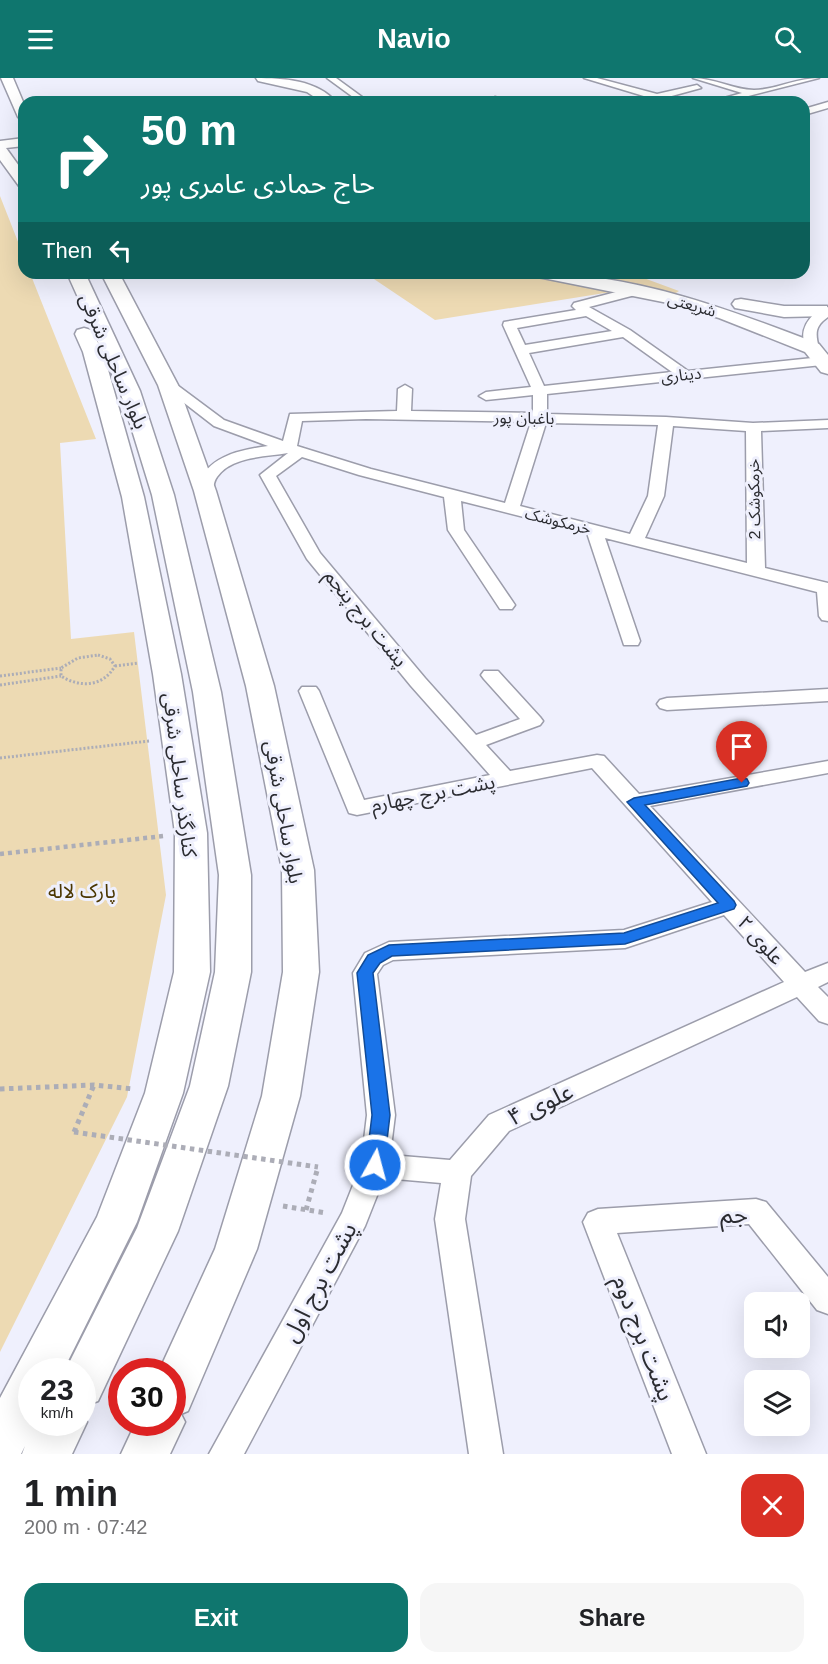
<!DOCTYPE html>
<meta charset="utf-8">
<style>
body{margin:0;font-family:Arial,"Noto Sans Arabic",sans-serif;background:#f6f6f6;color:#202124;height:100vh;display:flex;flex-direction:column;font-size:22px;white-space:nowrap}
*{box-sizing:border-box;margin:0}
p{font-size:20px;color:#757577}
.icon{flex:none;width:33px;height:33px;fill:none;stroke:currentColor;stroke-width:2;stroke-linecap:round;stroke-linejoin:round}
.map{position:relative;height:1376px;overflow:hidden}
.details{display:flex;flex-direction:column;background:#fff;flex:1}
.details>*{flex:none}
.top-card{position:absolute;left:18px;top:18px;width:792px;height:183px;border-radius:18px;box-shadow:0 6px 24px #0002;background:#0f766e;color:#fff;overflow:hidden}
.tools{position:absolute;left:744px;top:1214px;display:grid;gap:12px}
.tools a{display:grid;place-items:center;width:66px;height:66px;border-radius:12px;background:#fff;box-shadow:0 6px 24px #0002;font-size:30px}
.speed{position:absolute;left:18px;top:1280px;display:flex;gap:12px;font-size:30px;font-weight:700;text-align:center}
.speed>*{display:grid;place-content:center;width:78px;height:78px;border-radius:50%;background:#fff;box-shadow:0 6px 24px #0002;line-height:1}
.speed small{font-size:15px;font-weight:400}
.speed .limit{border:9px solid #d22;background:#fff;color:#111}
.pin{position:absolute;display:grid;place-items:center;width:51px;height:51px;color:#fff;margin:-62px -26px;border-radius:50% 50% 50% 0;rotate:-45deg;box-shadow:0 0 6px #0007}
.pin .icon{rotate:45deg}
.me{position:absolute;width:66px;margin:-33px;rotate:7deg;stroke-linejoin:round;filter:drop-shadow(0 0 4px #0008)}
.turn{display:flex;align-items:center;gap:21px;height:126px;padding:0 24px;font-size:27px}
.turn .icon{width:78px;height:78px;stroke-width:2.5}
.turn b{display:block;font-size:42px;line-height:51px}
.then{display:flex;align-items:center;height:57px;padding:0 24px;background:#0003;gap:12px;font-size:22px}
.round{display:grid;place-items:center;flex:none;width:63px;height:63px;border-radius:18px;background:#f6f6f6}
.head{display:flex;align-items:center;justify-content:space-between;height:102px;padding:0 24px}
h1{font-size:36px;font-weight:600;line-height:45px}
.primary-button{display:flex;gap:12px;margin-top:auto;padding:12px 24px}
.primary-button a{flex:1;height:69px;border-radius:18px;background:#0f766e;color:#fff;font-size:24px;font-weight:600;line-height:69px;text-align:center}
.primary-button a+a{background:#f6f6f6;color:#202124}
header{display:flex;justify-content:space-between;align-items:center;height:78px;padding:0 24px;background:#0f766e;color:#fff;font-size:27px;font-weight:600}
.map>svg:first-child{display:block}
.green{fill:#eddab3}
.lines{fill:none;stroke-linecap:round;stroke-linejoin:round}
.street-casing{stroke:#9c9dab;stroke-width:3}
.secondary-casing{stroke:#9c9dab;stroke-width:3}
.path-far2{stroke:#acadb7;stroke-width:3;stroke-dasharray:2 2;stroke-linecap:butt}
.path-far1{stroke:#acadb7;stroke-width:4.5;stroke-dasharray:4 4;stroke-linecap:butt}
.path{stroke:#acadb7;stroke-width:5;stroke-dasharray:4.5 4.5;stroke-linecap:butt}
.street{fill:#fff;fill-rule:evenodd}
.secondary{fill:#fff;fill-rule:evenodd}
.path-bridge{stroke:#acadb7;stroke-width:5;stroke-dasharray:4.5 4.5;stroke-linecap:butt}
.route{fill:#1a73e8;stroke:#114b97;stroke-width:1.5}
.labels{text-anchor:middle;dominant-baseline:central;stroke-width:6;stroke-linejoin:round;paint-order:stroke}
.far-street-label{font-size:16px;fill:#2b2c31;stroke:#eff0fd}
.street-label{font-size:20px;fill:#2b2c31;stroke:#eff0fd}
.park-label{font-size:20px;fill:#4b3601;stroke:#eff0fd}
.near-street-label{font-size:24px;fill:#2b2c31;stroke:#eff0fd}
</style>
<header><svg class="icon" aria-label="menu" viewBox="0 0 24 24"><path d="M4 6h16M4 12h16M4 18h16"/></svg>Navio<svg class="icon" aria-label="search" viewBox="0 0 24 24"><circle cx="10" cy="10" r="6"/><path d="M15 15l6 6"/></svg></header>
<div class="map">
<svg width="828" height="1376" viewBox="0 0 828 1376">
<rect width="100%" height="100%" fill="#eff0fd"/>
<path class="green" d="M 0,118 L 24,179 L 24,195 L 30,195 L 96,361 L 60,365 L 71,561 L 134,554 L 166,817 L 127,1019 L 0,1274 Z
M 365,195 L 518,195 L 611,214 L 435,242 Z
M 559,195 L 630,195 L 679,213 L 673,217 Z"/>
<g class="lines">
<defs>
<path id="street" d="M 327,0 L 336,0 L 362,19 L 357,24 L 348,24 L 353,19 Z
M 584,0 L 597,0 L 657,16 L 697,7 L 701,10 L 657,22 Z
M 693,0 C 714,0 735,12 754,12 C 775,12 796,0 819,0 L 725,24 L 710,24 L 742,15 Z
M 495,19 L 505,22 L 506,24 L 492,24 L 491,22 Z
M 828,24 L 828,30 L 804,37 L 804,31 Z
M 635,209 L 639,210 L 639,216 L 589,229 L 630,252 L 688,293 L 822,279 L 827,280 L 828,284 L 822,287 L 547,316 L 547,336 L 666,339 L 753,345 L 828,342 L 828,350 L 761,353 L 765,490 L 828,505 L 828,543 L 822,542 L 819,538 L 817,514 L 605,460 L 640,563 L 638,567 L 624,567 L 587,455 L 461,423 L 464,452 L 515,527 L 512,531 L 500,531 L 448,452 L 444,419 L 359,397 L 302,379 L 276,398 L 320,475 L 425,600 L 476,657 L 520,641 L 484,601 L 481,597 L 484,593 L 498,593 L 540,639 L 543,643 L 540,647 L 486,667 L 510,693 L 597,677 L 604,678 L 639,716 L 828,683 L 828,695 L 650,728 L 805,894 L 828,885 L 828,904 L 818,909 L 828,919 L 828,946 L 819,943 L 797,919 L 509,1053 L 471,1098 L 465,1141 L 503,1376 L 469,1376 L 435,1141 L 441,1105 L 384,1100 L 365,1148 L 244,1376 L 209,1376 L 342,1135 L 361,1087 L 367,1037 L 353,895 L 365,875 L 389,864 L 624,852 L 712,824 L 592,690 L 357,737 L 349,735 L 299,613 L 302,609 L 316,609 L 319,613 L 364,722 L 490,697 L 411,608 L 307,481 L 260,397 L 288,375 C 266,379 231,378 217,399 C 213,404 214,411 211,416 L 199,416 L 197,413 C 203,379 239,372 268,368 L 214,348 L 161,307 L 168,303 L 173,304 L 224,342 L 283,363 L 290,336 L 397,333 L 398,311 L 405,307 L 412,311 L 411,333 L 533,335 L 533,317 L 486,322 L 479,318 L 486,314 L 531,309 L 503,247 L 504,244 L 576,232 L 572,228 L 574,225 ZM 586,238 L 612,253 L 525,267 L 517,250 ZM 623,259 L 672,294 L 544,308 L 529,275 ZM 366,341 L 531,344 L 505,425 L 371,391 L 297,368 L 302,343 ZM 546,345 L 658,347 L 648,418 L 630,456 L 520,428 ZM 673,348 L 746,353 L 747,485 L 645,460 L 664,418 ZM 724,837 L 784,904 L 489,1037 L 450,1082 L 390,1077 L 395,1037 L 377,896 L 383,887 L 393,882 L 625,870 Z
M 828,229 L 828,239 C 815,248 815,255 819,270 L 812,274 L 807,273 C 797,254 808,235 828,229 Z
M 828,611 L 828,623 L 667,632 L 660,630 L 657,626 L 660,622 L 667,620 Z
M 756,1121 L 766,1124 L 828,1199 L 828,1236 L 817,1232 L 749,1146 L 617,1155 L 706,1376 L 672,1376 L 583,1144 L 588,1135 L 598,1131 Z"/>
<path id="secondary" d="M 1,0 L 13,0 L 24,26 L 24,43 L 18,39 Z
M 256,0 C 283,0 317,2 336,24 L 322,24 L 307,14 L 258,3 Z
M 24,60 L 24,68 L 6,70 L 24,95 L 24,109 L 19,108 L 0,82 L 0,63 Z
M 67,195 L 85,195 L 140,313 L 174,417 L 221,614 L 251,797 L 251,894 L 228,1008 L 178,1153 L 98,1323 L 82,1329 L 82,1293 L 65,1293 L 137,1150 L 190,1008 L 215,894 L 219,797 L 193,614 L 152,417 L 120,313 Z
M 101,195 L 119,195 L 178,307 L 216,413 L 274,608 L 314,792 L 319,894 L 300,1018 L 257,1171 L 188,1333 L 181,1336 L 185,1344 L 170,1376 L 121,1376 L 136,1344 L 172,1344 L 172,1293 L 159,1293 L 215,1171 L 262,1018 L 283,894 L 282,792 L 246,608 L 194,413 L 158,307 Z
M 534,195 C 633,195 728,231 819,266 L 828,277 L 828,296 L 821,294 L 805,274 L 719,240 L 668,225 L 543,200 L 537,199 Z
M 741,221 L 784,228 L 827,228 L 828,238 L 784,239 L 735,230 L 732,226 L 735,222 Z
M 84,250 L 91,252 L 103,274 L 144,419 L 181,596 L 207,755 L 210,894 L 183,1015 L 137,1144 L 63,1293 L 32,1293 L 32,1344 L 82,1344 L 82,1334 L 87,1344 L 72,1376 L 22,1376 L 25,1368 L 21,1376 L 0,1376 L 0,1320 L 97,1139 L 145,1015 L 174,894 L 175,755 L 153,596 L 122,419 L 83,274 L 75,256 L 77,252 Z"/>
</defs>
<use href="#street" class="street-casing"/>
<use href="#secondary" class="secondary-casing"/>
<path class="path-far2" d="M 98,577 L 110,581 L 115,588 C 103,609 80,610 61,598 L 61,590 L 78,580 Z
M 115,588 L 138,585
M 0,598 L 61,590
M 0,607 L 61,598
M 0,680 L 149,663"/>
<path class="path-far1" d="M 0,776 L 164,758"/>
<path class="path" d="M 0,1011 L 94,1007 L 134,1011
M 74,1054 L 94,1007
M 283,1128 L 326,1135
M 306,1132 L 318,1089"/>
<use href="#street" class="street"/>
<use href="#secondary" class="secondary"/>
<path class="path-bridge" d="M 74,1054 L 318,1089"/>
</g>
<path class="route" d="M 742,700 L 747,701 L 749,705 L 747,708 L 645,727 L 734,823 L 736,827 L 734,831 L 625,866 L 392,878 L 380,885 L 373,895 L 390,1037 L 384,1087 L 381,1093 L 375,1095 L 368,1093 L 366,1087 L 372,1037 L 357,895 L 368,877 L 389,867 L 624,855 L 718,825 L 627,724 L 634,720 Z"/>
<g class="labels">
<g class="far-street-label">
<text transform="translate(692 227) rotate(16)">شریعتی</text>
<text transform="translate(681 297) rotate(-6)">دیناری</text>
<text transform="translate(524 340) rotate(1)">باغبان پور</text>
<text transform="translate(754 421) rotate(-91)">خرمکوشک 2</text>
<text transform="translate(558 443) rotate(14)">خرمکوشک</text>
</g>
<g class="street-label">
<text transform="translate(114 283) rotate(67)">بلوار ساحلی شرقی</text>
<text transform="translate(366 540) rotate(51)">پشت برج پنجم</text>
<text transform="translate(180 697) rotate(83)">کنارگذر ساحلی شرقی</text>
<text transform="translate(433 715) rotate(-11)">پشت برج چهارم</text>
<text transform="translate(284 734) rotate(80)">بلوار ساحلی شرقی</text>
<text transform="translate(761 862) rotate(48)">علوی ۲</text>
</g>
<g class="park-label">
<text x="82" y="813">پارک لاله</text>
</g>
<g class="near-street-label">
<text transform="translate(540 1026) rotate(-25)">علوی ۴</text>
<text x="734" y="1136">جم</text>
<text transform="translate(319 1204) rotate(-62)">پشت برج اول</text>
<text transform="translate(644 1260) rotate(69)">پشت برج دوم</text>
</g>
</g>
</svg>
<div class="tools">
<a><svg class="icon" aria-label="sound" viewBox="0 0 24 24"><path d="M4 9h4l5-4v14l-5-4H4zM17 9q2 3 0 6"/></svg></a>
<a><svg class="icon" aria-label="layers" viewBox="0 0 24 24"><path d="M12 4l9 5-9 5-9-5zM3 14l9 5 9-5"/></svg></a>
</div>
<div class="speed"><div>23<small>km/h</small></div><div class="limit">30</div></div>
<div class="pin" style="left:742px;top:705px;background:#d93025"><svg class="icon" aria-label="arrive" viewBox="0 0 24 24"><path d="M6 21V4h12l-3 4 3 4H6"/></svg></div>
<svg class="me" style="left:375px;top:1087px" viewBox="-20 -20 40 40"><circle r="17" fill="#1a73e8" stroke="#fff" stroke-width="3"/><path d="M0-11L8 9 0 5-8 9z" fill="#fff"/></svg>
<div class="top-card">
<div class="turn"><svg class="icon" aria-label="right" viewBox="0 0 24 24"><path d="M7 20v-9h11M14 6l5 5-5 5"/></svg><div><b>50 m</b>حاج حمادی عامری پور</div></div>
<div class="then">Then<svg class="icon" aria-label="left" viewBox="0 0 24 24"><path d="M17 20v-9H6M10 6l-5 5 5 5"/></svg></div>
</div>
</div>
<section class="details">
<div class="head"><div><h1>1 min</h1><p>200 m · 07:42</p></div><a class="round" style="background:#d93025;color:#fff"><svg class="icon" aria-label="close" viewBox="0 0 24 24"><path d="M6 6l12 12M18 6L6 18"/></svg></a></div>
<div class="primary-button"><a>Exit</a><a>Share</a></div>
</section>
